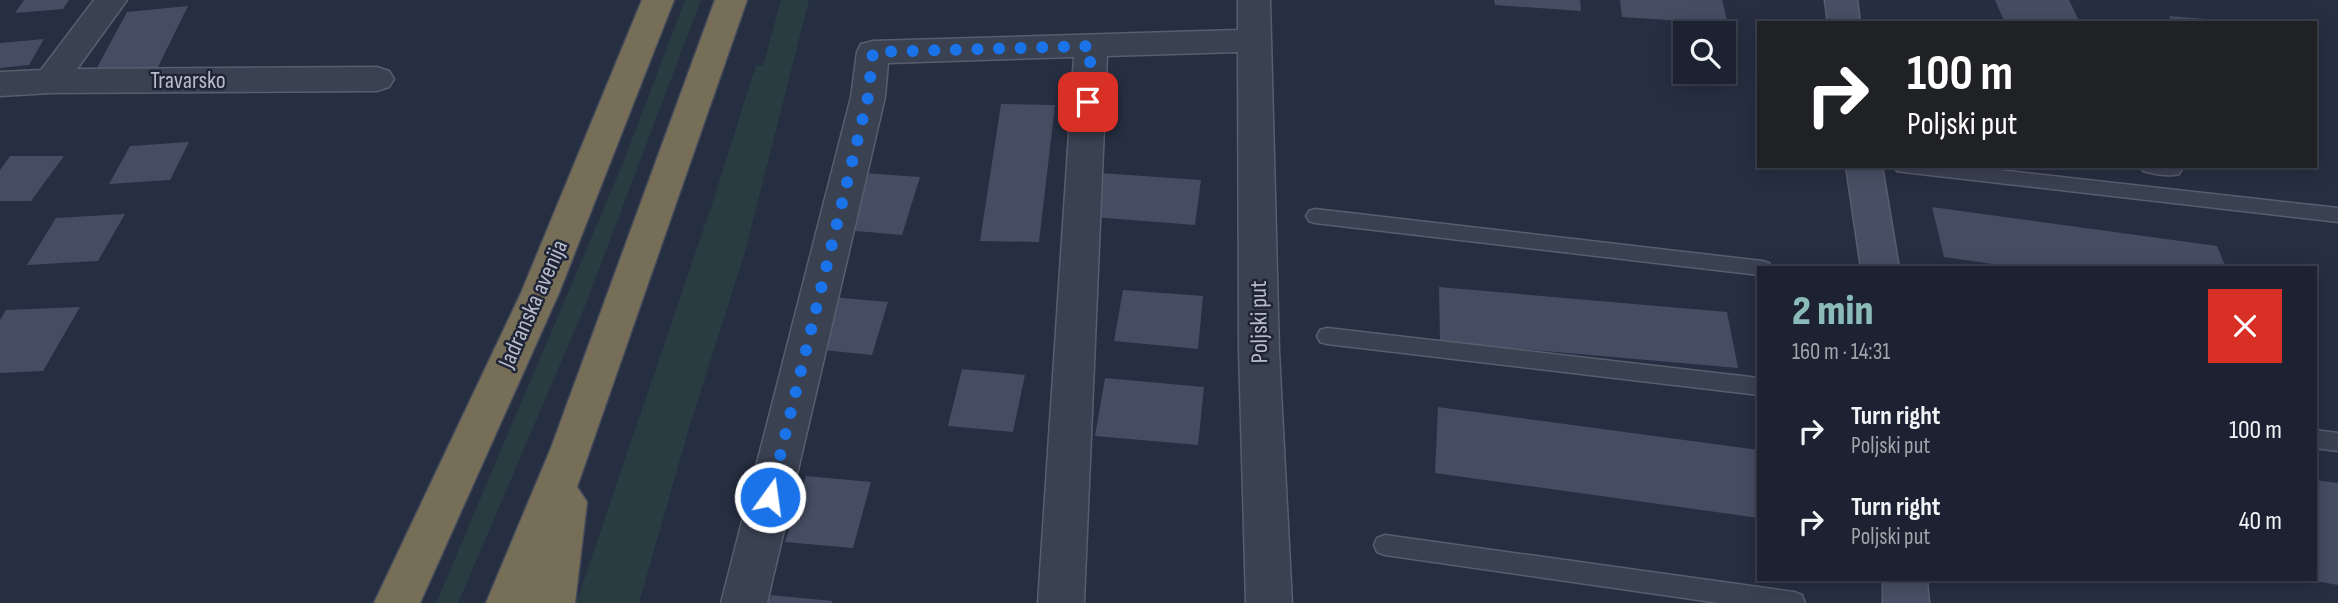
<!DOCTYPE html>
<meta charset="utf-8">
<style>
body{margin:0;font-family:"Sofia Sans Condensed",sans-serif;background:#252a39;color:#f1f3f6;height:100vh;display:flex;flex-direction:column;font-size:26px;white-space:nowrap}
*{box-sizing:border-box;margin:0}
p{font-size:23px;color:#a0a4ab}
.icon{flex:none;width:38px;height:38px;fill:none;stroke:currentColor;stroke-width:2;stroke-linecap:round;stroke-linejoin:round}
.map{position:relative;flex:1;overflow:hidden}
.panel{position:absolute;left:1757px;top:266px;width:560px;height:315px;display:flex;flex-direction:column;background:#1c2231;border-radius:0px;box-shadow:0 4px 18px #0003,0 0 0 2px #3a3f4d}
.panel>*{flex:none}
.guide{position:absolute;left:1757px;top:21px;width:560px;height:147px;border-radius:0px;box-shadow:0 4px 18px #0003,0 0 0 2px #3a3f4d;background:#202124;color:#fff;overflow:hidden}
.controls{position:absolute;left:1673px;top:21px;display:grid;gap:14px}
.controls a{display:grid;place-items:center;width:63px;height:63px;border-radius:0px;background:#1c2231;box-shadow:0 4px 18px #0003,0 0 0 2px #3a3f4d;font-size:35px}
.pin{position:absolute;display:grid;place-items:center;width:60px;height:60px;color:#fff;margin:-30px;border-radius:14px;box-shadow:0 4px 10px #0006}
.me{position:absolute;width:77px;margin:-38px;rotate:14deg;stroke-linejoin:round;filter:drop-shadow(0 0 5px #0008)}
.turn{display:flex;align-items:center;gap:24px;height:147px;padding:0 35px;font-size:32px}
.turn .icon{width:91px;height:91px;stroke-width:2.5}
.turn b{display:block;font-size:49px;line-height:60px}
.round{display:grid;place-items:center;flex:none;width:74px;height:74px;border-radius:0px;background:#252a39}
.head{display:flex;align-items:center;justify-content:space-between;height:119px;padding:0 35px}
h1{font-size:42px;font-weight:800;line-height:52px;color:#8bbbb9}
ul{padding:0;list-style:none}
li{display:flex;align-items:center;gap:21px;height:91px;padding:0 35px}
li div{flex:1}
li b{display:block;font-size:26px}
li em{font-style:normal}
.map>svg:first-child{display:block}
.green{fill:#283c42}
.building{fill:#454d63}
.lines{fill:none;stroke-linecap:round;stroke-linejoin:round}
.lane-casing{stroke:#585e6e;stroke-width:3}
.street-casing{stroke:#585e6e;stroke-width:3}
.secondary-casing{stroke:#585e6e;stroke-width:3}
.highway-casing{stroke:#454b5b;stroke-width:3}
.lane{fill:#3a4151;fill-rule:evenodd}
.street{fill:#3a4151;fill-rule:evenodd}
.secondary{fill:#484f64;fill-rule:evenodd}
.highway{fill:#776e57;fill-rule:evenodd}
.route{stroke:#1a73e8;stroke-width:12;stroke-dasharray:0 21.6}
.labels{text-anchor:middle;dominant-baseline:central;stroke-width:5;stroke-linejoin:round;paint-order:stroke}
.street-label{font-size:24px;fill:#b7bccb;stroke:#1f2536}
</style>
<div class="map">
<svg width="2338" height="603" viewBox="0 0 2338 603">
<rect width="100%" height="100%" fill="#262e41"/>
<path class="green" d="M 685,0 L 701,0 L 585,306 L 458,603 L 436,603 L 623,163 Z
M 781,0 L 809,0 L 745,252 L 690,425 L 639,603 L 576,603 L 713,201 L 756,65 L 763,66 Z"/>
<path class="building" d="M 24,0 L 69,0 L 63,9 L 15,13 Z
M 1494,0 L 1580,0 L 1581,11 L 1495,5 Z
M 1620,0 L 1722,0 L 1728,24 L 1622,17 Z
M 1995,0 L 2069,0 L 2080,23 L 2005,23 Z
M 188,6 L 156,71 L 92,77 L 127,12 Z
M 2169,16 L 2219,20 L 2221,23 L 2173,23 Z
M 44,39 L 29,65 L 0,68 L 0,43 Z
M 1001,104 L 1055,105 L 1039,242 L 980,241 Z
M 189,142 L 170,180 L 109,184 L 130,146 Z
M 10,156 L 64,156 L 31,201 L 0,201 L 0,170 Z
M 864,173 L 920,177 L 902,235 L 845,230 Z
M 1100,173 L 1201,180 L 1195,225 L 1092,217 Z
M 1932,207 L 2217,246 L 2226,268 L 2020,268 L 1944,257 Z
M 125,214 L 98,261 L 27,265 L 56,218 Z
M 1439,287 L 1727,312 L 1738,368 L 1440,342 Z
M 1123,290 L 1203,296 L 1198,349 L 1114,341 Z
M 831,297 L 888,302 L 872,355 L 813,349 Z
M 80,307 L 43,371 L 0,373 L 0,320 L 6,310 Z
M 962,369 L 1025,375 L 1013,432 L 948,426 Z
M 1105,378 L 1204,387 L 1198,445 L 1095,436 Z
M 1438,407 L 1759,450 L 1759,518 L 1435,473 Z
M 806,476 L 871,482 L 853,548 L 785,542 Z
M 2315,480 L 2338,483 L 2338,585 L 2315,581 Z
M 771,595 L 832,601 L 832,603 L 768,603 Z"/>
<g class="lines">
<defs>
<path id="lane" d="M 1894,166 L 1963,166 L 2338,208 L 2338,222 L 1903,172 L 1897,171 Z
M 2140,166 L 2181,166 L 2182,169 L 2179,174 C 2168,177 2154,174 2143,171 Z
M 1315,209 L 1762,261 L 1769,263 L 1771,268 L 1759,268 L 1759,275 L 1315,223 L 1309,221 L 1306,216 L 1309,211 Z
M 1327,328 L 1759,378 L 1759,395 L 1327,344 L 1320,342 L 1317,336 L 1320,330 Z
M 2315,430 L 2338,433 L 2338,451 L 2315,448 Z
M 1385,535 L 1794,592 L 1802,595 L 1805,603 L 1719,603 L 1385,555 L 1377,552 L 1374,545 L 1377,538 Z"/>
<path id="street" d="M 94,0 L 127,0 L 77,69 L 377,67 L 389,71 L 394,79 L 389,87 L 377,91 L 51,93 L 0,96 L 0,72 L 41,70 Z
M 1238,0 L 1270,0 L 1279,351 L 1292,603 L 1246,603 L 1239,351 L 1238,52 L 1107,56 L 1084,603 L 1038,603 L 1074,57 L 888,63 L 885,97 L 767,603 L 721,603 L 851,97 L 857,52 L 861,44 L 873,41 L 1238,30 Z"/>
<path id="secondary" d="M 1825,0 L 1857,0 L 1860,23 L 1828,23 Z
M 1846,166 L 1882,166 L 1899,268 L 1861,268 Z
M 1883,579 L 1927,579 L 1929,603 L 1883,603 Z"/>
<path id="highway" d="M 642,0 L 674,0 L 559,293 L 420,603 L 374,603 L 521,293 Z
M 715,0 L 747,0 L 577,487 L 587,502 L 575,603 L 486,603 L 551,448 Z"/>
</defs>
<use href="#lane" class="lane-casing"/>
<use href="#street" class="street-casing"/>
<use href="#secondary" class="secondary-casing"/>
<use href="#highway" class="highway-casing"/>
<use href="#lane" class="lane"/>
<use href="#street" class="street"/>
<use href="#secondary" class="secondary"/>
<use href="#highway" class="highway"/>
</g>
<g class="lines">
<path class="route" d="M 770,497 L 868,97 L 873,52 L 1091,46 L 1088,102"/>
</g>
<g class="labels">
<g class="street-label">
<text x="188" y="80">Travarsko</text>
<text transform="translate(533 304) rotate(-66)">Jadranska avenija</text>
<text transform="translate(1259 322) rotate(-91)">Poljski put</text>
</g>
</g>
</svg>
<div class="controls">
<a><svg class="icon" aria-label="search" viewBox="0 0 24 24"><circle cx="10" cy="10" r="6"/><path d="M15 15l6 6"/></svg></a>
</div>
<div class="pin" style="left:1088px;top:102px;background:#d93025"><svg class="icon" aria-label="arrive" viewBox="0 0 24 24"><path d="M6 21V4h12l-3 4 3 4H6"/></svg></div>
<svg class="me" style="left:770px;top:497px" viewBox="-20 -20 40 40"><circle r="17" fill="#1a73e8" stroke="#fff" stroke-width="3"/><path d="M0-11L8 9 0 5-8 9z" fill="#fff"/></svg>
<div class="guide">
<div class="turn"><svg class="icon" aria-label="right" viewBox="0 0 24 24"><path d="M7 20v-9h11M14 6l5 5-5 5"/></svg><div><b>100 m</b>Poljski put</div></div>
</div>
<section class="panel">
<div class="head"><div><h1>2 min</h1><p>160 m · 14:31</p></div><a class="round" style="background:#d93025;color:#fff"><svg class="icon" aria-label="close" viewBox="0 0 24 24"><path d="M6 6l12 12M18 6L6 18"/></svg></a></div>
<ul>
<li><svg class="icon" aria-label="right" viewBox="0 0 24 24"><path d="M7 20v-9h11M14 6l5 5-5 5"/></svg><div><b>Turn right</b><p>Poljski put</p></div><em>100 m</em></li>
<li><svg class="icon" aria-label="right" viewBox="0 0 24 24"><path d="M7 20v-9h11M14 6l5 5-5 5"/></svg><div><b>Turn right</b><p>Poljski put</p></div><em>40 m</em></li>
</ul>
</section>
</div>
